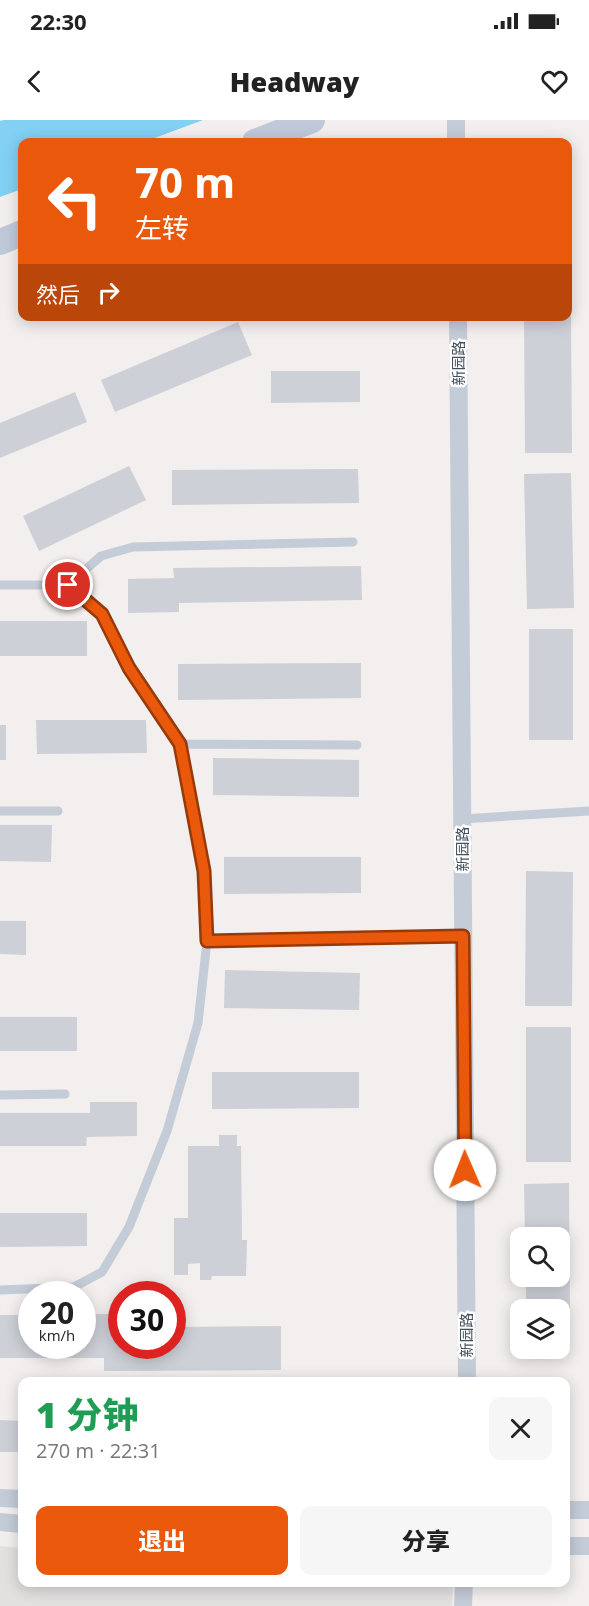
<!DOCTYPE html>
<html lang="zh">
<meta charset="utf-8">
<style>
body{margin:0;font-family:"Open Sans","Noto Sans SC",sans-serif;background:#f6f6f6;color:#222;height:100vh;display:flex;flex-direction:column;font-size:22px;white-space:nowrap}
*{box-sizing:border-box;margin:0}
p{font-size:20px;color:#767676}
.icon{flex:none;width:33px;height:33px;fill:none;stroke:currentColor;stroke-width:2;stroke-linecap:round;stroke-linejoin:round}
.map{position:relative;flex:1;overflow:hidden}
.side{position:absolute;left:18px;top:1257px;width:552px;height:210px;display:flex;flex-direction:column;background:#fff;border-radius:12px;box-shadow:0 3px 15px #0003}
.side>*{flex:none}
.guide{position:absolute;left:18px;top:18px;width:554px;height:183px;border-radius:12px;box-shadow:0 3px 15px #0003;background:#ea580c;color:#fff;overflow:hidden}
.buttons{position:absolute;left:510px;top:1107px;display:grid;gap:12px}
.buttons a{display:grid;place-items:center;width:60px;height:60px;border-radius:12px;background:#fff;box-shadow:0 3px 15px #0003;font-size:30px}
.speed{position:absolute;left:18px;top:1161px;display:flex;gap:12px;font-size:30px;font-weight:700;text-align:center}
.speed>*{display:grid;place-content:center;width:78px;height:78px;border-radius:50%;background:#fff;box-shadow:0 3px 15px #0003;line-height:1}
.speed small{font-size:15px;font-weight:400}
.speed .limit{border:9px solid #d22;background:#fff;color:#111}
.pin{position:absolute;display:grid;place-items:center;width:51px;height:51px;color:#fff;margin:-26px;border:3px solid #fff;border-radius:50%;box-shadow:0 2px 6px #0007}
.me{position:absolute;width:66px;margin:-33px;rotate:359deg;stroke-linejoin:round;filter:drop-shadow(0 0 4px #0008)}
.turn{display:flex;align-items:center;gap:21px;height:126px;padding:0 18px;font-size:27px}
.turn .icon{width:78px;height:78px;stroke-width:2.5}
.turn b{display:block;font-size:42px;line-height:51px}
.then{display:flex;align-items:center;height:57px;padding:0 18px;background:#0003;gap:12px;font-size:22px}
.round{display:grid;place-items:center;flex:none;width:63px;height:63px;border-radius:12px;background:#f6f6f6}
.overview{display:flex;align-items:center;justify-content:space-between;height:102px;padding:0 18px}
h1{font-size:36px;font-weight:800;line-height:45px;color:#1e9e55}
.cta{display:flex;gap:12px;margin-top:auto;padding:12px 18px}
.cta a{flex:1;height:69px;border-radius:12px;background:#ea580c;color:#fff;font-size:24px;font-weight:800;line-height:69px;text-align:center}
.cta a+a{background:#f6f6f6;color:#222}
.status{display:flex;justify-content:space-between;align-items:center;height:42px;padding:0 30px;background:#fff;direction:ltr}
.status svg{height:16px;fill:currentColor}
header{display:flex;justify-content:space-between;align-items:center;height:78px;padding:0 18px;background:#fff;font-size:27px;font-weight:800}
.map>svg:first-child{display:block}
.education{fill:#e3e0e0}
.water{fill:#82d0f4}
.building{fill:#cdd0d7}
.lines{fill:none;stroke-linecap:round;stroke-linejoin:round}
.lane{stroke:#c4ccd8;stroke-width:9}
.street{stroke:#c4ccd8;stroke-width:18}
.secondary{stroke:#c0c9d9;stroke-width:26}
.route-casing{stroke:#983908;stroke-width:15}
.route{stroke:#ea580c;stroke-width:10}
.labels{text-anchor:middle;dominant-baseline:central;stroke-width:5;stroke-linejoin:round;paint-order:stroke}
.street-label{font-size:15px;fill:#45505e;stroke:#fff}
</style>
<div class="status"><b>22:30</b><svg viewBox="0 0 49 12"><path d="M0 12V9h3v3zM5 12V6h3v6zM10 12V3h3v9zM15 12V0h3v12zM26 1h20v11H26zM47 4h2v5h-2z"/></svg></div>
<header><svg class="icon" aria-label="back" viewBox="0 0 24 24"><path d="M15 5l-7 7 7 7"/></svg>Headway<svg class="icon" aria-label="heart" viewBox="0 0 24 24"><path d="M12 20l-8-8c-3-5 5-10 8-4 3-6 11-1 8 4z"/></svg></header>
<div class="map">
<svg width="589" height="1486" viewBox="0 0 589 1486">
<rect width="100%" height="100%" fill="#f2efee"/>
<path class="education" d="M 0,1426 L 22,1428 L 22,1462 L 453,1463 L 452,1486 L 0,1486 Z"/>
<path class="water" d="M 4,0 L 203,0 L 144,22 L 22,22 L 22,69 L 0,77 L 0,1 Z"/>
<path class="building" d="M 567,194 L 571,194 L 572,333 L 525,333 L 524,196 L 567,196 Z
M 238,202 L 252,235 L 115,292 L 101,260 Z
M 271,251 L 360,251 L 360,282 L 271,283 Z
M 75,272 L 87,302 L 0,338 L 0,303 Z
M 129,346 L 146,380 L 39,431 L 23,396 Z
M 358,349 L 359,383 L 172,385 L 172,350 Z
M 571,353 L 574,488 L 527,489 L 524,354 Z
M 361,446 L 362,480 L 179,483 L 179,492 L 128,493 L 128,459 L 174,458 L 173,448 Z
M 0,501 L 87,501 L 87,536 L 0,536 Z
M 529,509 L 573,509 L 573,620 L 529,620 Z
M 361,543 L 361,578 L 178,580 L 178,544 Z
M 36,600 L 146,600 L 147,633 L 37,634 Z
M 0,605 L 6,605 L 6,640 L 0,640 Z
M 213,638 L 359,640 L 359,677 L 213,675 Z
M 0,705 L 52,705 L 51,742 L 0,741 Z
M 224,737 L 361,737 L 361,773 L 224,774 Z
M 526,751 L 573,752 L 572,886 L 525,886 Z
M 0,801 L 26,801 L 26,835 L 0,834 Z
M 225,850 L 360,853 L 359,890 L 224,888 Z
M 0,897 L 77,897 L 77,931 L 0,931 Z
M 526,907 L 571,907 L 571,1042 L 526,1042 Z
M 212,952 L 359,952 L 359,988 L 212,989 Z
M 90,982 L 137,982 L 137,1016 L 87,1017 L 86,1026 L 0,1026 L 0,993 L 90,993 Z
M 219,1015 L 237,1015 L 237,1026 L 241,1026 L 242,1120 L 247,1120 L 246,1156 L 212,1156 L 211,1160 L 200,1160 L 200,1143 L 188,1144 L 188,1155 L 174,1155 L 174,1098 L 188,1098 L 188,1026 L 219,1026 Z
M 569,1063 L 570,1198 L 560,1198 L 560,1190 L 526,1190 L 526,1156 L 560,1156 L 560,1118 L 525,1118 L 524,1064 Z
M 0,1093 L 87,1093 L 87,1126 L 0,1127 Z
M 82,1194 L 122,1194 L 122,1226 L 172,1226 L 172,1207 L 281,1206 L 281,1250 L 104,1251 L 104,1238 L 0,1238 L 0,1195 L 32,1195 L 32,1226 L 82,1226 Z
M 0,1300 L 22,1301 L 22,1332 L 0,1332 Z"/>
<g class="lines">
<path class="lane" d="M 0,465 L 68,465 L 103,494 L 129,547 L 180,624 L 204,751 L 207,821 L 198,903 L 167,1011 L 129,1107 L 102,1152 L 74,1167 L 0,1170
M 68,465 L 101,436 L 133,427 L 353,422
M 180,624 L 357,625
M 0,691 L 58,691
M 462,699 L 589,691
M 207,821 L 463,816
M 0,975 L 65,974"/>
<path class="street" d="M 456,0 L 456,22
M 458,196 L 467,1262
M 0,1378 L 22,1379
M 566,1390 L 589,1390
M 0,1402 L 22,1404
M 566,1426 L 589,1426
M 463,1486 L 464,1462"/>
<path class="secondary" d="M 255,22 L 312,0
M 0,122 L 22,113"/>
</g>
<g class="lines">
<defs>
<path id="route" d="M 68,465 L 102,494 L 129,548 L 180,624 L 204,751 L 207,821 L 463,816 L 465,1050"/>
</defs>
<use href="#route" class="route-casing"/>
<use href="#route" class="route"/>
</g>
<g class="labels">
<g class="street-label">
<text transform="translate(458 243) rotate(-90)">新园路</text>
<text transform="translate(462 729) rotate(-90)">新园路</text>
<text transform="translate(466 1215) rotate(-90)">新园路</text>
</g>
</g>
</svg>
<div class="buttons">
<a><svg class="icon" aria-label="search" viewBox="0 0 24 24"><circle cx="10" cy="10" r="6"/><path d="M15 15l6 6"/></svg></a>
<a><svg class="icon" aria-label="layers" viewBox="0 0 24 24"><path d="M12 4l9 5-9 5-9-5zM3 14l9 5 9-5"/></svg></a>
</div>
<div class="speed"><div>20<small>km/h</small></div><div class="limit">30</div></div>
<div class="pin" style="left:68px;top:465px;background:#d93025"><svg class="icon" aria-label="arrive" viewBox="0 0 24 24"><path d="M6 21V4h12l-3 4 3 4H6"/></svg></div>
<svg class="me" style="left:465px;top:1050px" viewBox="-20 -20 40 40"><circle r="19" fill="#fff"/><path d="M0-13L10 11 0 6-10 11z" fill="#ea580c"/></svg>
<div class="guide">
<div class="turn"><svg class="icon" aria-label="left" viewBox="0 0 24 24"><path d="M17 20v-9H6M10 6l-5 5 5 5"/></svg><div><b>70 m</b>左转</div></div>
<div class="then">然后<svg class="icon" aria-label="right" viewBox="0 0 24 24"><path d="M7 20v-9h11M14 6l5 5-5 5"/></svg></div>
</div>
<section class="side">
<div class="overview"><div><h1>1 分钟</h1><p>270 m · 22:31</p></div><a class="round"><svg class="icon" aria-label="close" viewBox="0 0 24 24"><path d="M6 6l12 12M18 6L6 18"/></svg></a></div>
<div class="cta"><a>退出</a><a>分享</a></div>
</section>
</div>
